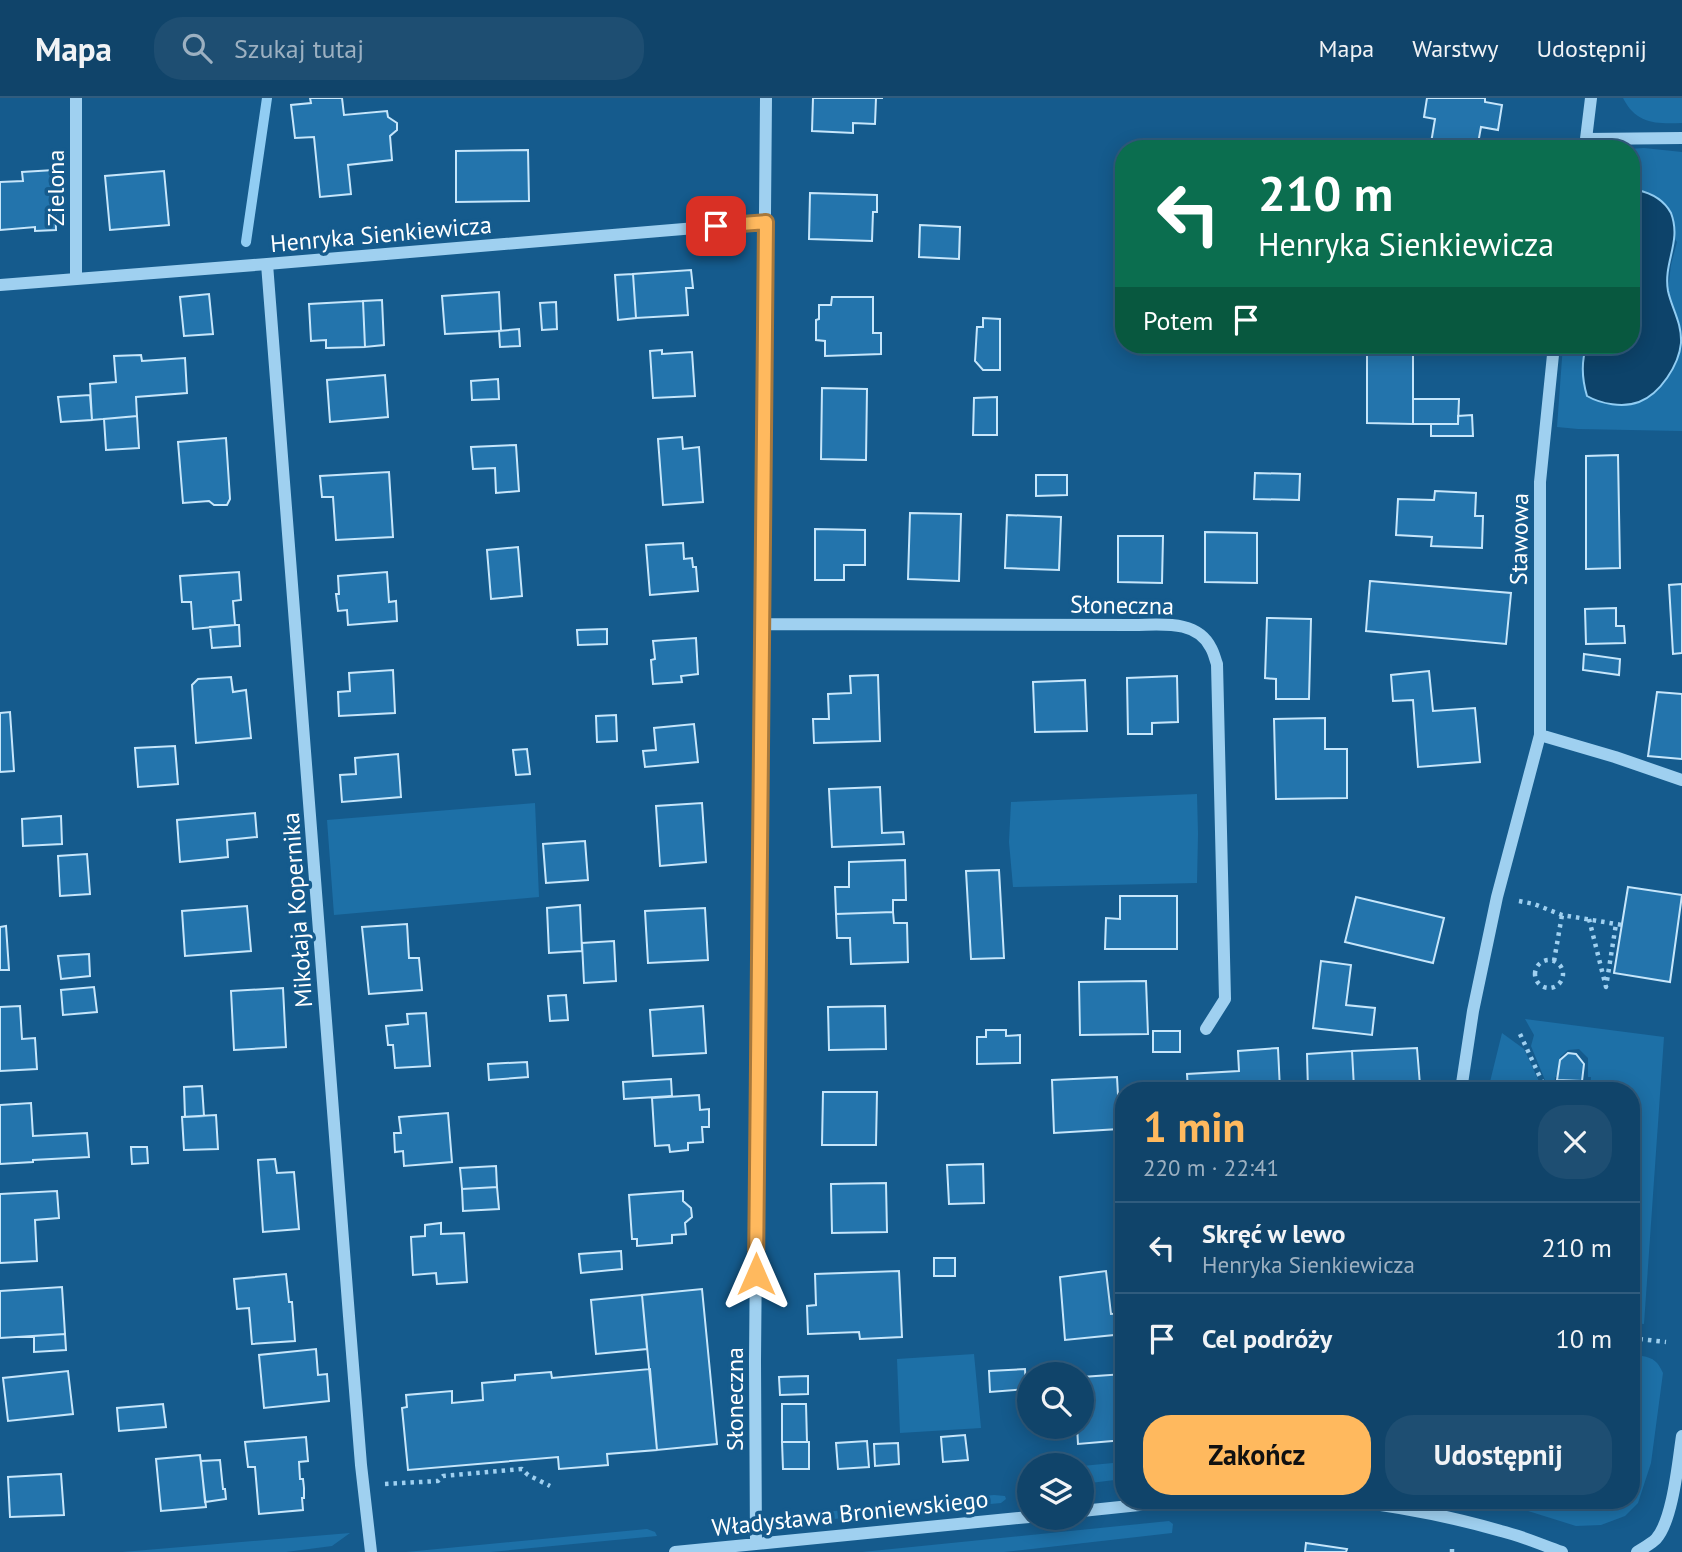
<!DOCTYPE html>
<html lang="pl">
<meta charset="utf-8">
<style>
body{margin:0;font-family:"PT Sans",sans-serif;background:#1e4e72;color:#f1f3f6;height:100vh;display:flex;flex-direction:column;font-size:26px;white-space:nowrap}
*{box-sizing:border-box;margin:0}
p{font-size:23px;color:#9cb0c1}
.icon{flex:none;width:38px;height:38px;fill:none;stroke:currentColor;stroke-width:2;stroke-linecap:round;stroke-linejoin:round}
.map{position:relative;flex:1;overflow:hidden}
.details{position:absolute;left:1115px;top:984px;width:525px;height:427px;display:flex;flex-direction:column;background:#10446a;border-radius:28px;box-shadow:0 4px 18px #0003,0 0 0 2px #305c7e}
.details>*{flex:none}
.banner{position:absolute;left:1115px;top:42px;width:525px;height:214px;border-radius:28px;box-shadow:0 4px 18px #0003,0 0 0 2px #305c7e;background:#0b6e4f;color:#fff;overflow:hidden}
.buttons{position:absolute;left:1017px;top:1264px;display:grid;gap:14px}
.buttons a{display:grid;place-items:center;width:77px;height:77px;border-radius:50%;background:#10446a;box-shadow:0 4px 18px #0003,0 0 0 2px #305c7e;font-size:35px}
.pin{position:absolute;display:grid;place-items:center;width:60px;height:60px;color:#fff;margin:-30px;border-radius:14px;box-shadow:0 4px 10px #0006}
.me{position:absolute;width:77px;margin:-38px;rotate:0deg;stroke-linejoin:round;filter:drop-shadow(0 0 5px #0008)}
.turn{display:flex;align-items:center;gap:24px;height:147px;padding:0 28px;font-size:32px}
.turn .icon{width:91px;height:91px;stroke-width:2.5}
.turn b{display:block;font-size:49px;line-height:60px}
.then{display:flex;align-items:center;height:66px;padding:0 28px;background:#0003;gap:14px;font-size:26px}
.round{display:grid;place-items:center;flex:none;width:74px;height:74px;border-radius:28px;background:#1e4e72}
.head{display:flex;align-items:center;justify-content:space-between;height:119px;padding:0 28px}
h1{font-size:42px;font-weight:700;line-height:52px;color:#ffb95e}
.cta{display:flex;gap:14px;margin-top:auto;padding:14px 28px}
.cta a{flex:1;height:80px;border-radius:28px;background:#ffb95e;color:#111;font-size:28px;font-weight:700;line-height:80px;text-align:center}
.cta a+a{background:#1e4e72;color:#f1f3f6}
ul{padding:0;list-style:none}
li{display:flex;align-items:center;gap:21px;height:91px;padding:0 28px;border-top:2px solid #305c7e}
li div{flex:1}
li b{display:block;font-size:26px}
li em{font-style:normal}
header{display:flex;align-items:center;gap:42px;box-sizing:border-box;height:98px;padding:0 35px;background:#10446a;border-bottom:2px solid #305c7e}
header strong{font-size:33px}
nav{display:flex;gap:38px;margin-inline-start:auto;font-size:24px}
.search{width:490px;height:63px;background:#1e4e72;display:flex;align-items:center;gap:18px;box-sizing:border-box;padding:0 24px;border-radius:28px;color:#9cb0c1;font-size:26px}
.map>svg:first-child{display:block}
.green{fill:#1d70a7}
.water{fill:#0d436a;stroke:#91cdf3;stroke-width:2}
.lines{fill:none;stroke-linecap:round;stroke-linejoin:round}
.stream{stroke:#91cdf3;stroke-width:10}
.building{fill:#2374ac;stroke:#c6e6fb;stroke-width:2}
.path{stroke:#9fd0f0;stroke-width:4.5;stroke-dasharray:3.5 5;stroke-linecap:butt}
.minor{stroke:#9fd0f0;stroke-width:12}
.route-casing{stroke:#a6783d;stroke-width:18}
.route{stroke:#ffb95e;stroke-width:12}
.labels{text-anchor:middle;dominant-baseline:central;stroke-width:7;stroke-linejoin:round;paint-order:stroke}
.street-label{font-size:24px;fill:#fff;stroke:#155b8d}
</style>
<header>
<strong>Mapa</strong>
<div class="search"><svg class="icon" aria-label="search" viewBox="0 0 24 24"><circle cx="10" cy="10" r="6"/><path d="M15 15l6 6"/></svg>Szukaj tutaj</div>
<nav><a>Mapa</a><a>Warstwy</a><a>Udostępnij</a></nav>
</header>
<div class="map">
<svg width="1682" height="1454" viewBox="0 0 1682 1454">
<rect width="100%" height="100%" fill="#155b8d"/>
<path class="green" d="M 1623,0 L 1682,0 L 1682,25 C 1656,26 1636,26 1623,0 Z
M 1644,50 L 1682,54 L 1682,333 L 1578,331 L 1557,329 L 1563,247 L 1587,247 L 1583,275 L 1584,288 L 1680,227 L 1668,192 L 1671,167 L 1677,144 L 1637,92 L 1631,93 L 1631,51 L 1629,51 Z
M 1197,696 L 1198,736 L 1197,785 L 1013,789 L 1009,744 L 1011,704 Z
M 535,705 L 539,799 L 334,817 L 327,722 Z
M 1525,921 L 1664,939 L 1644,1226 L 1631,1225 L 1631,992 L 1590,992 L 1591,979 L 1588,979 L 1588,960 L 1579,951 L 1568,952 L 1560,959 L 1560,979 L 1555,979 L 1554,992 L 1549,992 L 1531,948 L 1534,937 Z
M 1502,935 L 1524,951 L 1543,992 L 1488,992 Z
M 974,1256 L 981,1330 L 900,1335 L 897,1261 Z
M 1642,1258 C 1654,1260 1658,1264 1663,1275 L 1651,1365 L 1638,1405 L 1625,1418 L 1601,1427 L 1576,1428 L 1499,1404 L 1497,1402 L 1571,1402 L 1620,1409 L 1621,1402 L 1631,1402 L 1631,1333 Z
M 1123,1364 L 1123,1381 L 1082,1386 L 1082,1368 Z
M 994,1397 L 1005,1398 L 1006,1401 L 1001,1405 L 802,1424 L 792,1423 L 785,1418 Z
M 1169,1423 L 1173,1426 L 1172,1435 L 1004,1454 L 862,1454 Z
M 647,1431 L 655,1434 L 657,1438 L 491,1454 L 406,1454 Z
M 350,1435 L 332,1448 L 286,1454 L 122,1454 Z"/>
<path class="water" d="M 1637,92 C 1651,95 1664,102 1671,115 C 1682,144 1663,164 1668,193 C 1672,211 1682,225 1681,245 C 1679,267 1660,296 1639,304 C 1623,310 1601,306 1587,298 C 1582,281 1581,263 1587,247 L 1631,247 L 1631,93 Z"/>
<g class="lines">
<path class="stream" d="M 246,144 L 267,0"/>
</g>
<path class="building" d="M 310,0 L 342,0 L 344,17 L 387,13 L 388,19 L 397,25 L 397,32 L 390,38 L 392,62 L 348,67 L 351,96 L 320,99 L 314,39 L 295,40 L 291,7 L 311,5 Z
M 813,0 L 883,0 L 876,0 L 875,26 L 853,25 L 853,35 L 812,33 Z
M 1427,0 L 1485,0 L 1485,4 L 1502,7 L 1498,32 L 1481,29 L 1477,51 L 1430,51 L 1435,21 L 1424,19 Z
M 528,52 L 529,103 L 456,104 L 456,53 Z
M 54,72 L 56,132 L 35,133 L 35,129 L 0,132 L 0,84 L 23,83 L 22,74 Z
M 164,73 L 169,127 L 110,132 L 105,78 Z
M 810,95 L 877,97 L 877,114 L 873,114 L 872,143 L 809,141 Z
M 920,127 L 960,129 L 959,161 L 919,159 Z
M 691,172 L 693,190 L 686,190 L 688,217 L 636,220 L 633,176 Z
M 633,176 L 636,220 L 618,222 L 615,177 Z
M 499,194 L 501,233 L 445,236 L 442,198 Z
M 209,196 L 213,236 L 184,238 L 180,199 Z
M 832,199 L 873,199 L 873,235 L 881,235 L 881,256 L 825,258 L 825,243 L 816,242 L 816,222 L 819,221 L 819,207 L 831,207 Z
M 382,202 L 384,247 L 365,249 L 363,203 Z
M 363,203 L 365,249 L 326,250 L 326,242 L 311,243 L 309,206 Z
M 556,204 L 557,231 L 542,232 L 540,205 Z
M 983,220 L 1000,221 L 1000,272 L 983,272 L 975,263 L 977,229 L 983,229 Z
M 519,231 L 520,248 L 500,249 L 499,233 Z
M 1367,247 L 1413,247 L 1413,254 L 1367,254 Z
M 662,252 L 662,256 L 692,254 L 695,298 L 653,300 L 650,253 Z
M 1367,254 L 1413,254 L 1413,326 L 1367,325 Z
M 141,257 L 142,263 L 185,260 L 187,295 L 136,299 L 137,318 L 92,322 L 90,286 L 116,284 L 114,258 Z
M 385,277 L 388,319 L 330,324 L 327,282 Z
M 498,281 L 499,301 L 472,302 L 471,283 Z
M 822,290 L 867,291 L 866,362 L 821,361 Z
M 90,297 L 92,322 L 61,324 L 58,299 Z
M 997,299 L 997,337 L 973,337 L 974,300 Z
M 1413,301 L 1459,301 L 1458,326 L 1413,326 Z
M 1472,317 L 1473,338 L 1431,338 L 1431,326 L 1458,326 L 1458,318 Z
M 137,318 L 139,350 L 106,352 L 104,321 Z
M 682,339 L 683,351 L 699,349 L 703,404 L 663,407 L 658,341 Z
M 226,340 L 230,401 L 227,407 L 214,407 L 209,403 L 183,405 L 178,344 Z
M 516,347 L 519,393 L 496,395 L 495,370 L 473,371 L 471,349 Z
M 1618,357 L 1620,470 L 1586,471 L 1586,358 Z
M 389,374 L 393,439 L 336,442 L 333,399 L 322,399 L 320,378 Z
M 1255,375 L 1300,376 L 1299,402 L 1254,401 Z
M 1036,377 L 1067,377 L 1067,397 L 1036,398 Z
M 1435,393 L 1476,395 L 1475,418 L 1483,418 L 1482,450 L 1431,448 L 1432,439 L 1396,437 L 1398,401 L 1434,402 Z
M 910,415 L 961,416 L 959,483 L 908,481 Z
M 1007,417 L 1061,419 L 1059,472 L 1005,470 Z
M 815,431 L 865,432 L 865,467 L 844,467 L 844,482 L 815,482 Z
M 1205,434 L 1257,435 L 1257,485 L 1205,484 Z
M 1118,438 L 1163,438 L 1162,485 L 1118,484 Z
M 683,445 L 684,461 L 692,460 L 693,469 L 696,469 L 698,493 L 650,497 L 646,447 Z
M 518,449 L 522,498 L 491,501 L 487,452 Z
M 239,474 L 241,502 L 233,503 L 235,527 L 193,531 L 191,504 L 182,504 L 180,478 Z
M 387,474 L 389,504 L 396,503 L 397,523 L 348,527 L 347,512 L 338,513 L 336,496 L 339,496 L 338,478 Z
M 1370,483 L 1511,495 L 1506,546 L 1366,533 Z
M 1682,486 L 1682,555 L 1673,556 L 1669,487 Z
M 1616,510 L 1616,528 L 1624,528 L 1625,545 L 1586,546 L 1585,511 Z
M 1267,520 L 1311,521 L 1309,601 L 1276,601 L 1276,581 L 1265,580 Z
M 235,527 L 239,527 L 240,548 L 212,550 L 210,529 Z
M 607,531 L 607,546 L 578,547 L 577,532 Z
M 696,540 L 698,576 L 681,578 L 682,584 L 653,586 L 651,562 L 655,561 L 653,543 Z
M 1584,556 L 1620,561 L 1619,577 L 1583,572 Z
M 393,572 L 395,615 L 339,618 L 338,594 L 350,593 L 349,575 Z
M 1429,573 L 1433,613 L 1475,610 L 1480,664 L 1418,669 L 1413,602 L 1393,603 L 1391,577 Z
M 878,577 L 880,643 L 814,645 L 813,621 L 829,621 L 828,596 L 851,595 L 850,578 Z
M 1177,578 L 1178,624 L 1152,625 L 1152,636 L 1128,636 L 1127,580 Z
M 231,579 L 233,594 L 246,592 L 251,640 L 196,645 L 192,587 L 198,581 Z
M 1085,582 L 1087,633 L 1035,634 L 1033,584 Z
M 1657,594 L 1682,596 L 1682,661 L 1648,658 Z
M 10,614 L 14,673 L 0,674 L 0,615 Z
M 616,617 L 617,643 L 597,644 L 596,618 Z
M 1325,620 L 1325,651 L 1347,651 L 1347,700 L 1276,701 L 1274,621 Z
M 694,626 L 698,664 L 645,669 L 643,653 L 656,652 L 654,630 Z
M 175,648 L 178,686 L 138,689 L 135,650 Z
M 527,651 L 530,676 L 516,677 L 513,652 Z
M 398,656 L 401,699 L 342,704 L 340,677 L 356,676 L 355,660 Z
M 880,689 L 882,735 L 903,734 L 904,746 L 832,749 L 829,691 Z
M 702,705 L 706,764 L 660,768 L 656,708 Z
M 255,715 L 257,739 L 227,742 L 228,759 L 180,764 L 177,722 Z
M 61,718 L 62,746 L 23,748 L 22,721 Z
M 585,743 L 588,782 L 546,785 L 543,746 Z
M 87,756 L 90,796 L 60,798 L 58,758 Z
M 905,762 L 906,802 L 893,802 L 893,814 L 836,816 L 835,789 L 849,789 L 849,764 Z
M 999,772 L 1004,860 L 971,861 L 966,773 Z
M 1628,789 L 1682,797 L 1670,884 L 1614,875 Z
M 1120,798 L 1177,798 L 1177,851 L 1105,851 L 1106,820 L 1120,821 Z
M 1356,799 L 1444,820 L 1433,865 L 1345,844 Z
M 580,807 L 582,853 L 549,855 L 547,810 Z
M 247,808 L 251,853 L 185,858 L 182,813 Z
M 705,810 L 708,862 L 648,865 L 645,813 Z
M 893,814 L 894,825 L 907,825 L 908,864 L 851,866 L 850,840 L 837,840 L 836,816 Z
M 407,826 L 409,860 L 419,860 L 422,892 L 369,896 L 362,829 Z
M 6,828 L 9,872 L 0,872 L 0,829 Z
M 614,843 L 616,883 L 584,885 L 582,845 Z
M 89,856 L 90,878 L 61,881 L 58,858 Z
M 1321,863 L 1351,867 L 1346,907 L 1375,910 L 1372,937 L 1313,930 Z
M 1146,883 L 1148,936 L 1080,937 L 1079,884 Z
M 94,889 L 97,914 L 63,917 L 61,892 Z
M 283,890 L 286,949 L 234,952 L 231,893 Z
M 566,897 L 568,922 L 550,923 L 548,898 Z
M 20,908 L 22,941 L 35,940 L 37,971 L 0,973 L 0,909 Z
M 703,908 L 706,955 L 653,958 L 650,912 Z
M 885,908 L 886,951 L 829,952 L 828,909 Z
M 426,915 L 430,968 L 395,970 L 393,947 L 388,947 L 386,928 L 408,926 L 407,916 Z
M 986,932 L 1006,932 L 1006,938 L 1020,937 L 1020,965 L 977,966 L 977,939 L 986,939 Z
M 1153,933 L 1180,933 L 1180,954 L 1153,954 Z
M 1278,950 L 1280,992 L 1188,992 L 1187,976 L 1239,973 L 1238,953 Z
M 1417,950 L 1420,987 L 1354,990 L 1352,953 Z
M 1352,953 L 1354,990 L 1308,992 L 1307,956 Z
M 1568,955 L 1576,956 L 1584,966 L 1582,983 L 1557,982 L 1560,962 Z
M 527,964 L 528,979 L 489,982 L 488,966 Z
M 1117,979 L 1118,997 L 1124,997 L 1124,1015 L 1118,1015 L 1119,1031 L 1054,1035 L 1052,982 Z
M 671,981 L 672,998 L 624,1001 L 623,984 Z
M 1558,982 L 1584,984 L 1583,992 L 1557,992 Z
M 202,988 L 204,1018 L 185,1019 L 184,989 Z
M 823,994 L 877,994 L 876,1047 L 822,1047 Z
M 699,997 L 700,1012 L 709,1011 L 709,1029 L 702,1029 L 703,1044 L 688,1045 L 688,1052 L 670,1054 L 669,1047 L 655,1048 L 652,1000 Z
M 31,1005 L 33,1038 L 87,1035 L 89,1059 L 33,1062 L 33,1064 L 0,1066 L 0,1007 Z
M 448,1015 L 452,1064 L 404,1068 L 403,1053 L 395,1054 L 394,1035 L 401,1035 L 399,1019 Z
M 216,1017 L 218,1051 L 184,1052 L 182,1019 Z
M 131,1049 L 147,1049 L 148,1065 L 132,1066 Z
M 275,1061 L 277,1075 L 294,1074 L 299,1131 L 263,1134 L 258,1062 Z
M 983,1066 L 984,1105 L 949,1106 L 947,1067 Z
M 496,1068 L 497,1089 L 462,1091 L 460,1070 Z
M 886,1085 L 887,1134 L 832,1135 L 831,1086 Z
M 497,1089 L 499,1111 L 463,1113 L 462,1091 Z
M 57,1093 L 59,1120 L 35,1122 L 37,1163 L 0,1165 L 0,1096 Z
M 683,1093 L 683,1103 L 691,1110 L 692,1119 L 685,1125 L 686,1136 L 672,1137 L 672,1145 L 637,1148 L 637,1141 L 632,1141 L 629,1097 Z
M 441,1125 L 441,1136 L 464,1135 L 467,1184 L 437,1186 L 436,1175 L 413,1177 L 411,1139 L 425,1138 L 425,1127 Z
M 621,1153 L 622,1171 L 581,1175 L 579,1156 Z
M 934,1160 L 955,1160 L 955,1178 L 934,1178 Z
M 899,1173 L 902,1239 L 860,1241 L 859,1234 L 808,1236 L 807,1208 L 816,1207 L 815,1176 Z
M 1106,1173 L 1111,1216 L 1124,1215 L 1124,1236 L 1065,1242 L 1060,1179 Z
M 286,1176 L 289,1204 L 292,1204 L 295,1243 L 252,1246 L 249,1210 L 237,1211 L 234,1181 Z
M 62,1189 L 65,1236 L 0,1240 L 0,1193 Z
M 702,1191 L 717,1346 L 657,1352 L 642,1197 Z
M 642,1197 L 647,1251 L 596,1256 L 591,1202 Z
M 65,1236 L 66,1252 L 34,1254 L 34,1238 Z
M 316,1251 L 318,1277 L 327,1276 L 329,1303 L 264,1310 L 259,1257 Z
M 650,1271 L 657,1352 L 607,1356 L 608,1367 L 559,1371 L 558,1359 L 408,1372 L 402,1310 L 407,1309 L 406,1297 L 452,1293 L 452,1305 L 483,1302 L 482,1285 L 515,1282 L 515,1277 L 551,1274 L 552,1280 Z
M 1025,1271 L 1026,1291 L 990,1294 L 989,1273 Z
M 68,1273 L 73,1316 L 8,1323 L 3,1280 Z
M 1124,1276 L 1124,1342 L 1078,1346 L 1077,1328 L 1082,1328 L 1082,1279 Z
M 808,1278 L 808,1296 L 780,1297 L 779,1279 Z
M 163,1306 L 166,1329 L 119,1333 L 117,1310 Z
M 782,1306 L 806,1306 L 807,1344 L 782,1344 Z
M 965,1337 L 968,1362 L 943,1364 L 941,1339 Z
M 306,1339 L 308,1363 L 299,1364 L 300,1381 L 303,1381 L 304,1390 L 304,1400 L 302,1400 L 303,1412 L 259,1416 L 255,1369 L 248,1369 L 245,1344 Z
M 867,1343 L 869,1369 L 838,1371 L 836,1345 Z
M 782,1344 L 809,1344 L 809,1371 L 783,1371 Z
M 898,1345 L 899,1366 L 875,1368 L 874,1346 Z
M 200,1357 L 206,1409 L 161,1413 L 156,1361 Z
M 220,1362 L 223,1391 L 225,1391 L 226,1401 L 205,1404 L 201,1363 Z
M 61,1376 L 64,1417 L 10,1419 L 8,1379 Z
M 1306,1445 L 1347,1451 L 1346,1454 L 1305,1454 Z"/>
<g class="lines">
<path class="path" d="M 1519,803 L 1534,806 L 1562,817 L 1622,827
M 1589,821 L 1606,889 L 1616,826
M1535 876a14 14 0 1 1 28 0a14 14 0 1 1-28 0Z
M 1554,863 L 1562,817
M 1520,936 L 1546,992
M 1631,1240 L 1666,1244
M 385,1386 L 438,1383 L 443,1378 L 522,1371 L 528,1377 L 550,1388
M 1452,1454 L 1452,1451"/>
<path class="minor" d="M 76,0 L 76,180
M 1586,41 L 1591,0
M 1584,51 L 1586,41 L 1682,40
M 267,166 L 349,1218 L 361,1367 L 371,1454
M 0,187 L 267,166 L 766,124
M 762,526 L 1134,527 C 1160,527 1197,521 1211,550 C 1214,555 1215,561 1217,566 L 1225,901 L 1206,931
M 1540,637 L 1615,659 L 1682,682
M 1461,992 L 1473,913 L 1497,799 L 1540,637 L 1540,384 L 1554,247
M 1343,1402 C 1396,1408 1449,1418 1501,1433 C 1522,1438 1542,1447 1562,1454
M 1082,1413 L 1187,1402
M 756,1446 L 755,1263 L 766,0
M 675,1454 L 1029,1419
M 1637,1454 C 1643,1450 1651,1446 1656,1441 C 1673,1422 1678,1364 1682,1338"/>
</g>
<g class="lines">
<defs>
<path id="route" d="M 716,128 L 766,124 L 756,1176"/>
</defs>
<use href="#route" class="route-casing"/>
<use href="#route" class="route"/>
</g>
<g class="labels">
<g class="street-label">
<text transform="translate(55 90) rotate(-90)">Zielona</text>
<text transform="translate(381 136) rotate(-5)">Henryka Sienkiewicza</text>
<text transform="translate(1519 441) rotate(-89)">Stawowa</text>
<text transform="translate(1122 507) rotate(1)">Słoneczna</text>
<text transform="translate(297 812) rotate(-94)">Mikołaja Kopernika</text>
<text transform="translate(734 1301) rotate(-90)">Słoneczna</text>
<text transform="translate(850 1415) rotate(-6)">Władysława Broniewskiego</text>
</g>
</g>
</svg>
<div class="buttons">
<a><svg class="icon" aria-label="search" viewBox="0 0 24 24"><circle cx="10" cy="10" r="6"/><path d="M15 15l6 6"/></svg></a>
<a><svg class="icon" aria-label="layers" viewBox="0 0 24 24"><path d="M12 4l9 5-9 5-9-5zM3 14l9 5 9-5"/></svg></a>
</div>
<div class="pin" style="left:716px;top:128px;background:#d93025"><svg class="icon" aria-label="arrive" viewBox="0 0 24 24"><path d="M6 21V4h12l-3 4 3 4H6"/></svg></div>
<svg class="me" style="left:756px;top:1176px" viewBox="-20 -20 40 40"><path d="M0-17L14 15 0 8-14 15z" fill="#ffb95e" stroke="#fff" stroke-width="4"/></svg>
<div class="banner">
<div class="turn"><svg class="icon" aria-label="left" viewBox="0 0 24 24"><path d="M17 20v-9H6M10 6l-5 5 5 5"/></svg><div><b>210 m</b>Henryka Sienkiewicza</div></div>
<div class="then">Potem<svg class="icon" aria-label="arrive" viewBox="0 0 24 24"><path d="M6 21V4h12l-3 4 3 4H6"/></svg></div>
</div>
<section class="details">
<div class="head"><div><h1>1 min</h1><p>220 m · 22:41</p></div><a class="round"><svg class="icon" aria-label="close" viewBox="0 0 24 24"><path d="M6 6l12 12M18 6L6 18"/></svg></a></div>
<ul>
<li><svg class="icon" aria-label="left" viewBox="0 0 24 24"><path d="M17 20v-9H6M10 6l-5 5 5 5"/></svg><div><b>Skręć w lewo</b><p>Henryka Sienkiewicza</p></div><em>210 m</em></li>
<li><svg class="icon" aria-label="arrive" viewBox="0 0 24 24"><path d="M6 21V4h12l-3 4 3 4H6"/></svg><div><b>Cel podróży</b></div><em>10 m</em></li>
</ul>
<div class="cta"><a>Zakończ</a><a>Udostępnij</a></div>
</section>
</div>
